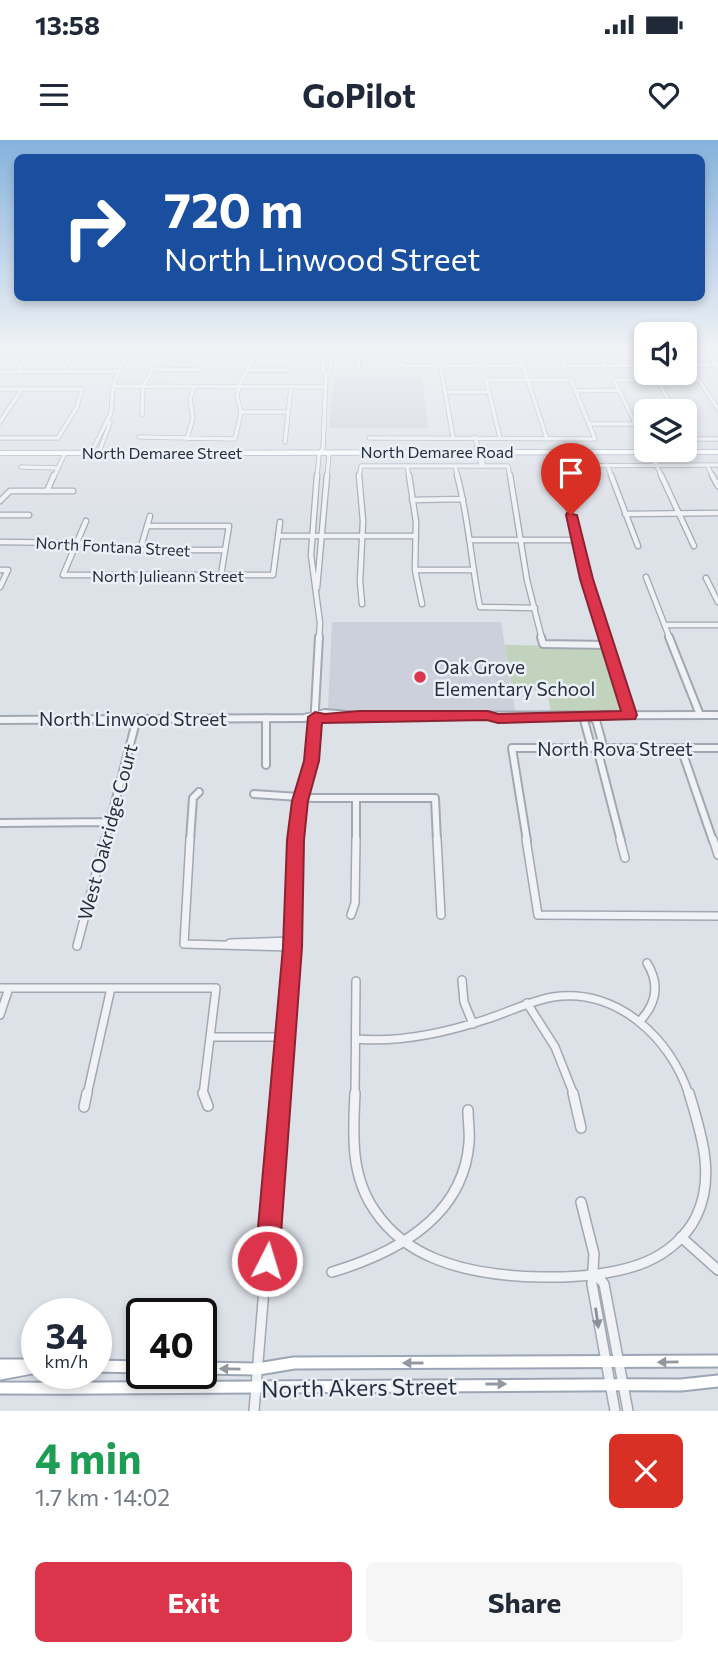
<!DOCTYPE html>
<meta charset="utf-8">
<style>
body{margin:0;font-family:Commissioner,sans-serif;background:#f6f6f7;color:#1f2937;height:100vh;display:flex;flex-direction:column;font-size:26px;white-space:nowrap}
*{box-sizing:border-box;margin:0}
p{font-size:23px;color:#747a83}
.icon{flex:none;width:38px;height:38px;fill:none;stroke:currentColor;stroke-width:2;stroke-linecap:round;stroke-linejoin:round}
.map{position:relative;height:1271px;overflow:hidden}
.drawer{display:flex;flex-direction:column;background:#fff;flex:1}
.drawer>*{flex:none}
.top-card{position:absolute;left:14px;top:14px;width:691px;height:147px;border-radius:10px;box-shadow:0 4px 10px #0003;background:#1a4fa0;color:#fff;overflow:hidden}
.fabs{position:absolute;left:634px;top:182px;display:grid;gap:14px}
.fabs a{display:grid;place-items:center;width:63px;height:63px;border-radius:10px;background:#fff;box-shadow:0 4px 10px #0003;font-size:35px}
.speed{position:absolute;left:21px;top:1158px;display:flex;gap:14px;font-size:35px;font-weight:700;text-align:center}
.speed>*{display:grid;place-content:center;width:91px;height:91px;border-radius:50%;background:#fff;box-shadow:0 4px 10px #0003;line-height:1}
.speed small{font-size:18px;font-weight:400}
.speed .limit{border:4px solid #111;border-radius:10px;background:#fff;color:#111}
.pin{position:absolute;display:grid;place-items:center;width:60px;height:60px;color:#fff;margin:-72px -30px;border-radius:50% 50% 50% 0;rotate:-45deg;box-shadow:0 0 7px #0007}
.pin .icon{rotate:45deg}
.me{position:absolute;width:77px;margin:-38px;rotate:5deg;stroke-linejoin:round;filter:drop-shadow(0 0 5px #0008)}
.turn{display:flex;align-items:center;gap:24px;height:147px;padding:0 35px;font-size:32px}
.turn .icon{width:91px;height:91px;stroke-width:2.5}
.turn b{display:block;font-size:49px;line-height:60px}
.round{display:grid;place-items:center;flex:none;width:74px;height:74px;border-radius:10px;background:#f6f6f7}
.headline{display:flex;align-items:center;justify-content:space-between;height:119px;padding:0 35px}
h1{font-size:42px;font-weight:700;line-height:52px;color:#1e9e55}
.action{display:flex;gap:14px;margin-top:auto;padding:14px 35px}
.action a{flex:1;height:80px;border-radius:10px;background:#db344b;color:#fff;font-size:28px;font-weight:700;line-height:80px;text-align:center}
.action a+a{background:#f6f6f7;color:#1f2937}
.status{display:flex;justify-content:space-between;align-items:center;height:49px;padding:0 35px;background:#fff;direction:ltr}
.status svg{height:19px;fill:currentColor}
header{display:flex;justify-content:space-between;align-items:center;height:91px;padding:0 35px;background:#fff;font-size:32px;font-weight:700}
.map>svg:first-child{display:block}
.built{fill:#cbd0db}
.green{fill:#c2d3bd}
.lines{fill:none;stroke-linecap:round;stroke-linejoin:round}
.minor-far4-casing{stroke:#a2a8b2;stroke-width:5}
.minor-far3-casing{stroke:#a2a8b2;stroke-width:7}
.minor-far2-casing{stroke:#a2a8b2;stroke-width:10}
.minor-far1-casing{stroke:#a2a8b2;stroke-width:10}
.minor-casing{stroke:#a2a8b2;stroke-width:12}
.major-far1-casing{stroke:#9ba5b5;stroke-width:6}
.major-casing{stroke:#9ba5b5;stroke-width:15}
.minor-far4{stroke:#f0f2f6;stroke-width:3.5}
.minor-far3{stroke:#f0f2f6;stroke-width:4.5}
.minor-far2{stroke:#f0f2f6;stroke-width:6}
.minor-far1{stroke:#f0f2f6;stroke-width:7}
.minor{stroke:#f0f2f6;stroke-width:9}
.major-far1{stroke:#fff;stroke-width:4.5}
.major{stroke:#fff;stroke-width:11}
.oneway{fill:#8a909b}
.oneway2{fill:#9297a0}
.route{fill:#db344b;stroke:#8e2231;stroke-width:2}
.poi-dot{fill:#db344b;stroke:#ecf0f6;stroke-width:2.5}
.labels{text-anchor:middle;dominant-baseline:central;stroke-width:5;stroke-linejoin:round;paint-order:stroke}
.far-street-label{font-size:16px;fill:#252f40;stroke:#ecf0f6}
.poi-label{font-size:19px;fill:#252f40;stroke:#ecf0f6;text-anchor:start}
.street-label{font-size:19px;fill:#252f40;stroke:#ecf0f6}
.near-street-label{font-size:23px;fill:#252f40;stroke:#ecf0f6}
</style>
<div class="status"><b>13:58</b><svg viewBox="0 0 49 12"><path d="M0 12V9h3v3zM5 12V6h3v6zM10 12V3h3v9zM15 12V0h3v12zM26 1h20v11H26zM47 4h2v5h-2z"/></svg></div>
<header><svg class="icon" aria-label="menu" viewBox="0 0 24 24"><path d="M4 6h16M4 12h16M4 18h16"/></svg>GoPilot<svg class="icon" aria-label="heart" viewBox="0 0 24 24"><path d="M12 20l-8-8c-3-5 5-10 8-4 3-6 11-1 8 4z"/></svg></header>
<div class="map">
<svg width="718" height="1271" viewBox="0 0 718 1271">
<rect width="100%" height="100%" fill="#dde1e8"/>
<path class="built" d="M 334,237 L 422,237 L 428,288 L 329,288 Z
M 332,482 L 501,482 L 515,571 L 328,570 Z"/>
<path class="green" d="M 505,505 L 604,507 L 623,572 L 551,572 L 547,550 L 512,550 Z"/>
<g class="lines">
<defs>
<path id="minor-far4" d="M 211,207 L 211,214 L 324,213
M 357,207 L 359,230
M 437,207 L 453,297
M 476,207 L 482,226
M 517,207 L 547,299
M 558,207 L 564,226 L 646,225
M 598,207 L 604,226
M 638,207 L 646,219
M 398,210 L 400,224 L 405,226 L 523,226
M 163,212 L 165,207
M 684,225 L 717,225
M 247,230 L 288,230
M 0,232 L 118,231
M 17,232 L 34,207
M 68,232 L 81,207
M 654,233 L 674,271
M 326,236 L 330,231 L 332,207
M 113,246 L 326,247
M 0,249 L 82,249 L 77,267 L 58,298 L 0,298
M 576,251 L 619,250
M 445,252 L 489,252
M 241,272 L 288,272
M 142,275 L 143,246 L 153,229 L 198,230
M 0,282 L 22,249
M 589,284 L 634,284
M 139,297 L 235,299 L 241,272 L 237,256 L 239,246 L 256,212
M 475,297 L 483,324 L 481,326
M 475,297 L 481,326
M 369,298 L 595,299 L 571,240 L 486,240 L 500,298
M 187,299 L 193,278 L 190,259 L 194,247
M 684,299 L 718,299
M 285,302 L 291,247
M 646,305 L 614,240 L 699,240 L 718,269
M 649,310 L 662,337
M 323,311 L 329,315 L 327,337
M 99,312 L 110,283 L 107,280
M 91,313 L 111,273 L 113,246 L 129,207
M 607,325 L 612,337
M 707,325 L 713,337
M 407,326 L 409,337
M 455,326 L 458,337
M 21,327 L 58,328
M 54,337 L 65,313
M 317,337 L 319,315 L 323,308 L 326,236 L 323,229 L 324,207
M 359,337 L 361,326 L 508,326 L 510,337
M 559,337 L 556,326 L 718,325"/>
<path id="minor-far3" d="M 317,335 L 311,415 L 320,483 L 319,499
M 359,335 L 363,381 L 360,441 L 362,464
M 409,335 L 416,382 L 415,430 L 422,464
M 457,335 C 469,379 471,423 480,467 L 535,468
M 510,335 L 527,440 L 542,499
M 559,335 L 606,499
M 611,335 L 638,406
M 661,335 L 694,406
M 712,335 L 718,346
M 47,351 L 54,335
M 412,360 L 463,359
M 0,361 L 10,351 L 73,351
M 625,374 L 718,373
M 0,375 L 29,375
M 86,381 L 63,435 L 273,435 L 280,382
M 147,386 L 229,386 L 221,435
M 278,396 L 416,396
M 471,400 L 579,400
M 0,402 L 85,403 L 121,410 L 225,410
M 140,410 L 150,376
M 0,430 L 8,430 L 0,447
M 415,430 L 472,430
M 646,437 L 670,499
M 706,438 L 718,462
M 317,448 L 327,335
M 665,485 L 718,485"/>
<path id="minor-far2" d="M 541,497 L 543,504 L 608,505
M 605,497 L 630,575
M 669,497 L 700,575
M 490,576 L 528,576
M 588,576 L 596,580 L 602,602 L 597,608 L 590,602 L 584,580 Z
M 317,577 L 355,577
M 266,578 L 266,625
M 0,580 L 304,578 L 325,573 L 359,576 L 718,575
M 597,608 L 621,701
M 681,608 L 713,701
M 254,654 L 314,658 L 435,658 L 437,701
M 0,683 L 109,682
M 105,701 L 137,578
M 190,701 L 193,658 L 199,652
M 296,701 L 300,661 L 313,605 L 319,497
M 356,701 L 356,658
M 527,701 L 512,608 L 718,608"/>
<path id="minor-far1" d="M 190,699 L 184,804 L 292,807
M 437,699 L 441,775
M 526,699 L 538,775 L 718,776
M 620,699 L 625,718
M 713,699 L 718,715
M 351,775 L 355,763 L 356,699
M 230,803 L 292,801
M 77,806 L 105,699
M 462,840 L 464,862 L 473,884
M 0,848 L 216,848 L 203,955
M 527,863 L 555,907 L 574,955
M 0,875 L 9,848
M 640,881 C 657,863 660,844 647,823
M 210,897 L 285,897
M 356,899 C 401,903 445,893 487,879 C 509,872 530,861 553,857 C 616,847 671,898 689,955
M 87,955 L 111,848
M 280,955 L 292,807 L 296,699
M 355,955 L 356,841"/>
<path id="minor" d="M 203,953 L 208,966
M 355,953 C 353,994 350,1035 375,1071 C 390,1093 411,1109 436,1119 C 490,1141 592,1144 646,1122 C 667,1113 686,1097 696,1077 C 716,1037 701,993 689,953
M 573,953 L 581,988
M 84,967 L 87,953
M 581,1062 L 594,1114 L 592,1144 L 615,1271
M 681,1097 L 718,1130
M 332,1132 C 396,1113 463,1077 469,1003 C 470,992 468,981 468,970
M 596,1134 L 604,1144 L 628,1271
M 254,1271 L 280,953"/>
<path id="major-far1" d="M 705,207 L 718,227
M 0,313 L 718,312"/>
<path id="major" d="M 0,1225 L 27,1225
M 96,1226 L 142,1227
M 201,1228 L 258,1229 L 294,1223 L 718,1221
M 0,1234 L 37,1227
M 0,1248 C 227,1249 454,1244 681,1245 L 718,1241"/>
</defs>
<use href="#minor-far4" class="minor-far4-casing"/>
<use href="#minor-far3" class="minor-far3-casing"/>
<use href="#minor-far2" class="minor-far2-casing"/>
<use href="#minor-far1" class="minor-far1-casing"/>
<use href="#minor" class="minor-casing"/>
<use href="#major-far1" class="major-far1-casing"/>
<use href="#major" class="major-casing"/>
<use href="#minor-far4" class="minor-far4"/>
<use href="#minor-far3" class="minor-far3"/>
<use href="#minor-far2" class="minor-far2"/>
<use href="#minor-far1" class="minor-far1"/>
<use href="#minor" class="minor"/>
<use href="#major-far1" class="major-far1"/>
<use href="#major" class="major"/>
</g>
<defs><path id="oneway-solid" d="M-6-.8H1V-3.2L6.5 0L1 3.2V.8H-6Z" transform="scale(1.75)"/></defs>
<use class="oneway" href="#oneway-solid" transform="translate(597 1178) rotate(82)"/>
<g class="oneway2">
<use href="#oneway-solid" transform="translate(668 1222) rotate(179)"/>
<use href="#oneway-solid" transform="translate(413 1223) rotate(180)"/>
<use href="#oneway-solid" transform="translate(230 1229) rotate(-179)"/>
<use href="#oneway-solid" transform="translate(496 1244)"/>
</g>
<linearGradient id="sky" x2="0" y2="1"><stop stop-color="#86b2dd"/><stop offset="0.54" stop-color="#f0f2f5"/><stop offset="1" stop-color="#f0f2f5" stop-opacity="0"/></linearGradient>
<rect width="718" height="385" fill="url(#sky)"/>
<path class="route" d="M 567,373 L 577,375 L 593,439 L 637,575 L 635,579 L 498,583 L 487,580 L 322,583 L 319,621 L 308,661 L 304,700 L 302,807 L 279,1121 L 275,1129 L 267,1132 L 258,1129 L 255,1121 L 283,807 L 287,700 L 292,661 L 304,621 L 308,577 L 315,572 L 325,574 L 359,571 L 488,571 L 498,574 L 621,571 L 580,439 L 566,375 Z"/>
<circle class="poi-dot" cx="420" cy="537" r="7"/>
<g class="labels">
<g class="far-street-label">
<text x="437" y="311">North Demaree Road</text>
<text x="162" y="312">North Demaree Street</text>
<text transform="translate(113 406) rotate(3)">North Fontana Street</text>
<text x="168" y="435">North Julieann Street</text>
</g>
<g class="poi-label">
<text x="434" y="526">Oak Grove<tspan x="434" dy="22">Elementary School</tspan></text>
</g>
<g class="street-label">
<text x="133" y="578">North Linwood Street</text>
<text x="615" y="608">North Rova Street</text>
<text transform="translate(107 692) rotate(-75)">West Oakridge Court</text>
</g>
<g class="near-street-label">
<text transform="translate(359 1247) rotate(-1)">North Akers Street</text>
</g>
</g>
</svg>
<div class="fabs">
<a><svg class="icon" aria-label="sound" viewBox="0 0 24 24"><path d="M4 9h4l5-4v14l-5-4H4zM17 9q2 3 0 6"/></svg></a>
<a><svg class="icon" aria-label="layers" viewBox="0 0 24 24"><path d="M12 4l9 5-9 5-9-5zM3 14l9 5 9-5"/></svg></a>
</div>
<div class="speed"><div>34<small>km/h</small></div><div class="limit">40</div></div>
<div class="pin" style="left:571px;top:375px;background:#d93025"><svg class="icon" aria-label="arrive" viewBox="0 0 24 24"><path d="M6 21V4h12l-3 4 3 4H6"/></svg></div>
<svg class="me" style="left:267px;top:1121px" viewBox="-20 -20 40 40"><circle r="17" fill="#db344b" stroke="#fff" stroke-width="3"/><path d="M0-11L8 9 0 5-8 9z" fill="#fff"/></svg>
<div class="top-card">
<div class="turn"><svg class="icon" aria-label="right" viewBox="0 0 24 24"><path d="M7 20v-9h11M14 6l5 5-5 5"/></svg><div><b>720 m</b>North Linwood Street</div></div>
</div>
</div>
<section class="drawer">
<div class="headline"><div><h1>4 min</h1><p>1.7 km · 14:02</p></div><a class="round" style="background:#d93025;color:#fff"><svg class="icon" aria-label="close" viewBox="0 0 24 24"><path d="M6 6l12 12M18 6L6 18"/></svg></a></div>
<div class="action"><a>Exit</a><a>Share</a></div>
</section>
